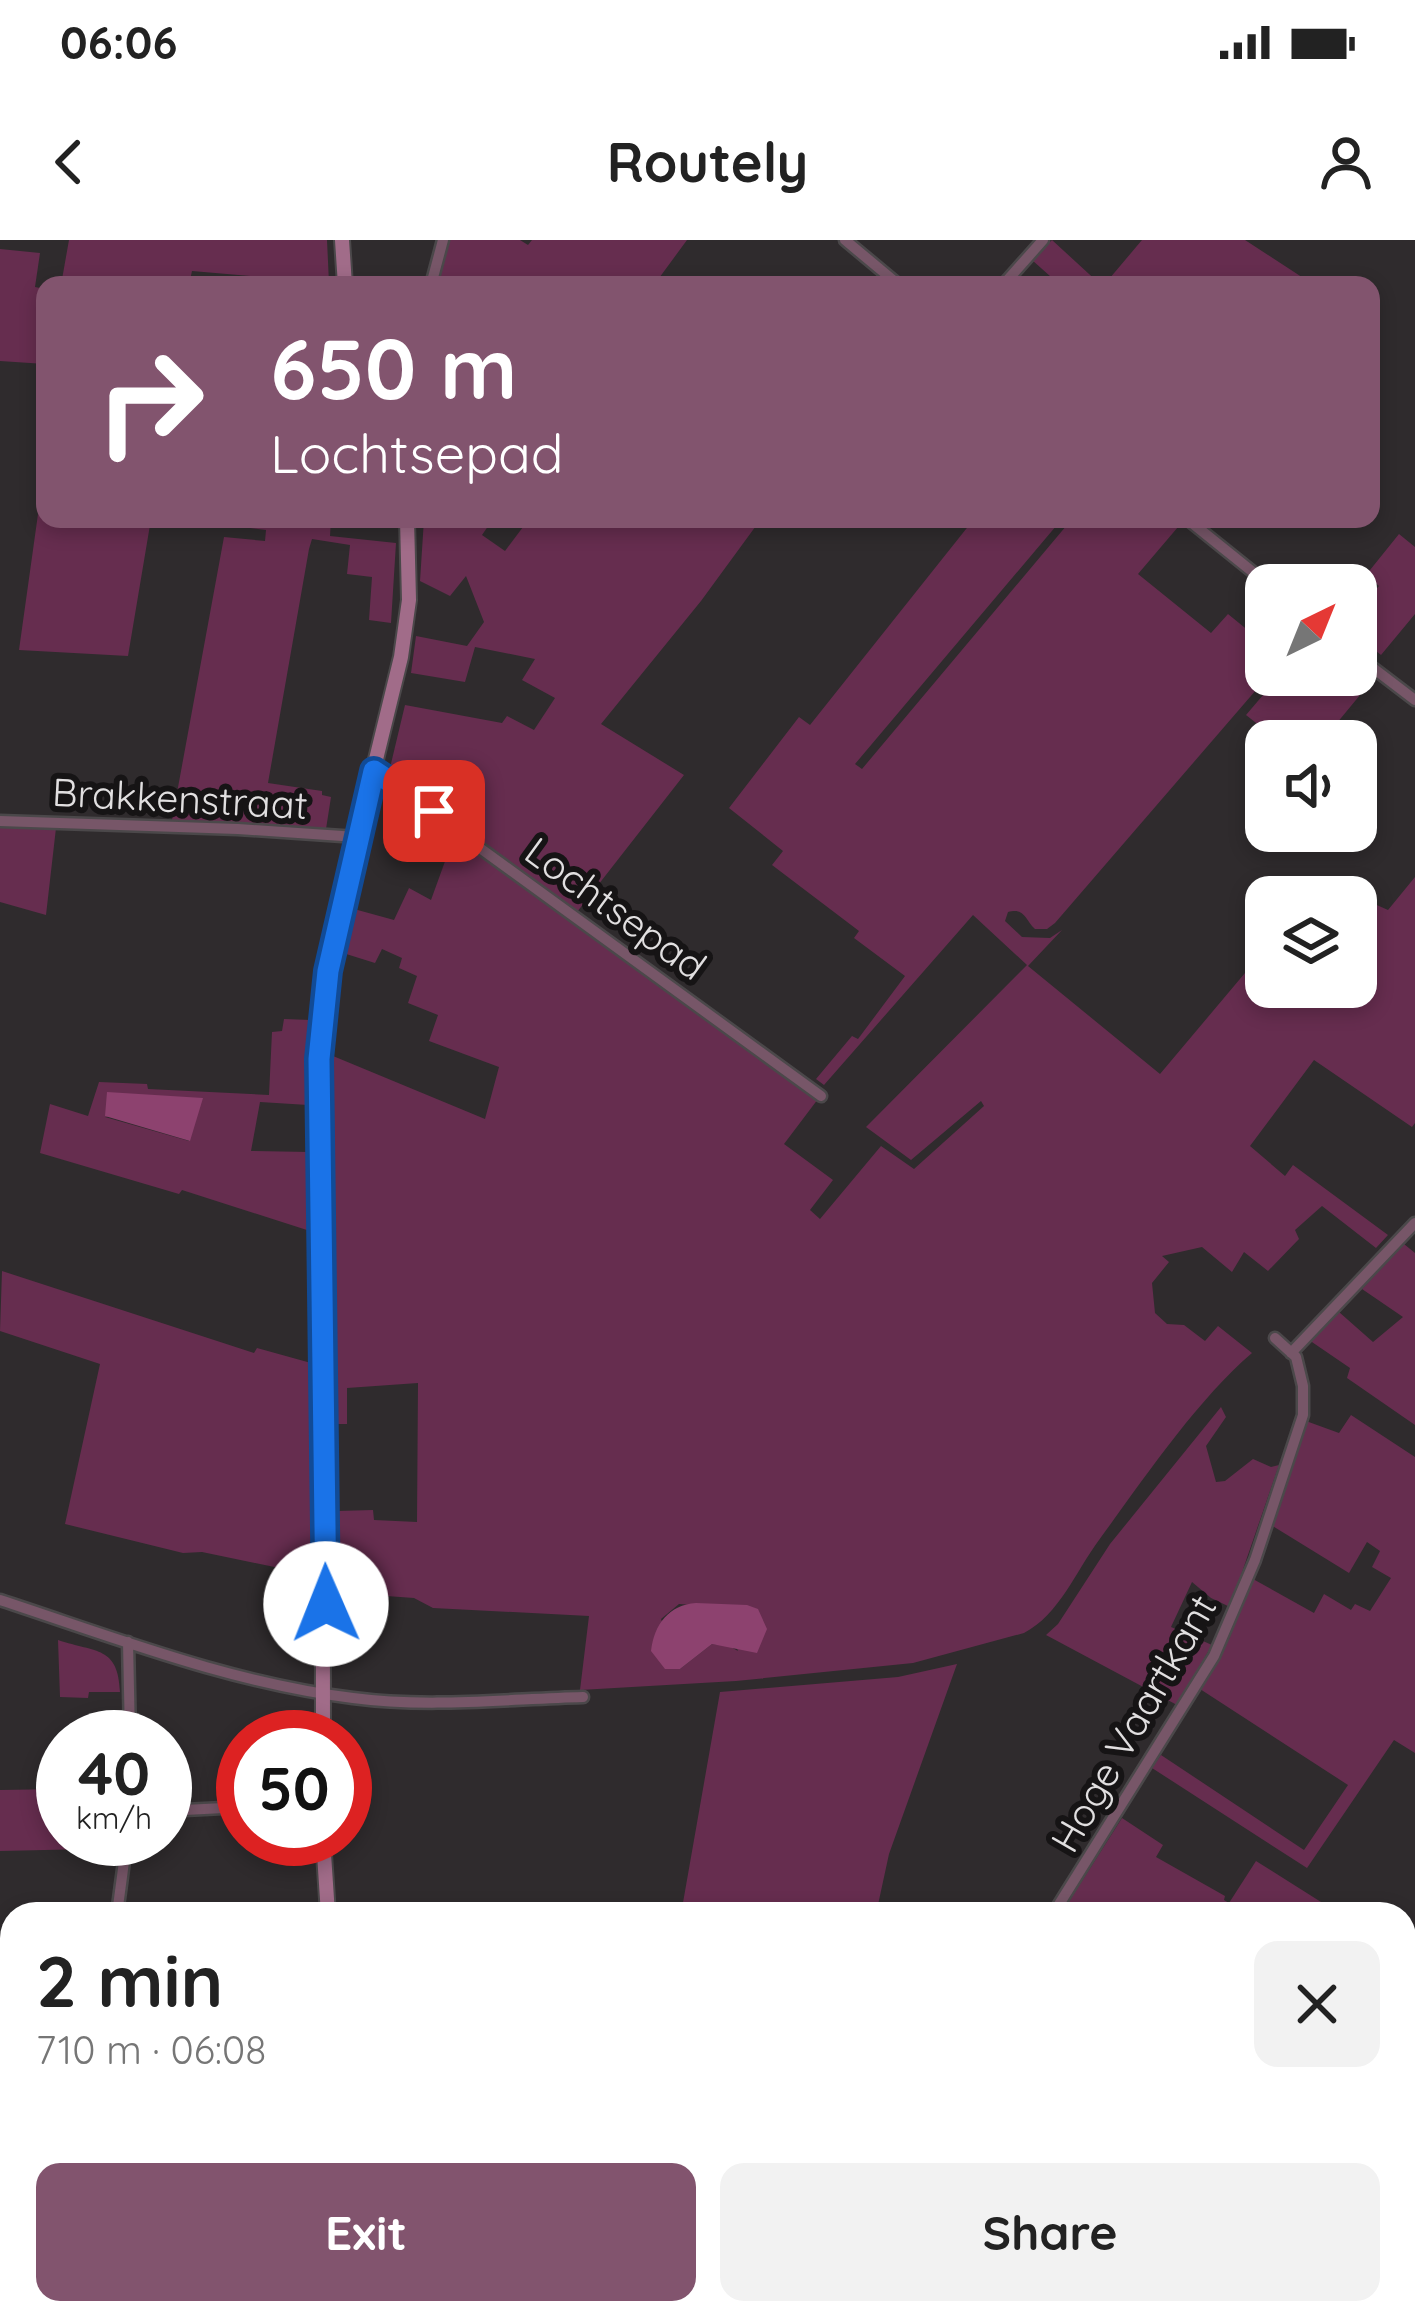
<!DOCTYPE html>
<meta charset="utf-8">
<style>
body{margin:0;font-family:Quicksand,sans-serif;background:#f2f2f2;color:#222;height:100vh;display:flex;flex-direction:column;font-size:45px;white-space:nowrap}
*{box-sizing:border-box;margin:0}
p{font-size:39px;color:#767676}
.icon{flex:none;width:66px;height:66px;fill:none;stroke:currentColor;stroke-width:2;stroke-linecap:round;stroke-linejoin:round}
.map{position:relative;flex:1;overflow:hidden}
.panel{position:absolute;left:0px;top:1662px;width:1416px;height:423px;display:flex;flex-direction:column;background:#fff;border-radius:36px 36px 0 0;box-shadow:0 6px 18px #0003}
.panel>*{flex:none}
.top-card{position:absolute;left:36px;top:36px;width:1344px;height:252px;border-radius:24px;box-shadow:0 6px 18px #0003;background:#82546e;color:#fff;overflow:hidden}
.needle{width:78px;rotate:43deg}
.buttons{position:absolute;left:1245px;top:324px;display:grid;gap:24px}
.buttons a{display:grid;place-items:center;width:132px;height:132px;border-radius:24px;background:#fff;box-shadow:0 6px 18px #0003;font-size:60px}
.speed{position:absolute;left:36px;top:1470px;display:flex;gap:24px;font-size:60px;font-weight:700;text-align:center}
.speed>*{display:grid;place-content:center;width:156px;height:156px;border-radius:50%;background:#fff;box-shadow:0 6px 18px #0003;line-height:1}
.speed small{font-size:30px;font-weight:400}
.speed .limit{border:18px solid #d22;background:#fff;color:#111}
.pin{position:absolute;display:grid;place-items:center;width:102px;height:102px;color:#fff;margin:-51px;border-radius:24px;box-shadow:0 6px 18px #0006}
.me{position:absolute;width:132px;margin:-66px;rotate:359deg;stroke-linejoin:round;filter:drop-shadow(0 0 9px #0008)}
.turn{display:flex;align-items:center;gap:42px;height:252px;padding:0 36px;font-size:54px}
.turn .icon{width:156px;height:156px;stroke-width:2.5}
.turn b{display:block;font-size:84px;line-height:102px}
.round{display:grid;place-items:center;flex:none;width:126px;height:126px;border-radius:24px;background:#f2f2f2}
.headline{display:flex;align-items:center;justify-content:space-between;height:204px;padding:0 36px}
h1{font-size:72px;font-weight:700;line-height:90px}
.cta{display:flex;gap:24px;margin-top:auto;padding:24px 36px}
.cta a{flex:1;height:138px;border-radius:24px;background:#82546e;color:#fff;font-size:48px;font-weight:700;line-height:138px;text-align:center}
.cta a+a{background:#f2f2f2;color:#222}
.status{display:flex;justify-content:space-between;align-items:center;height:84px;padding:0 60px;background:#fff;direction:ltr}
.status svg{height:33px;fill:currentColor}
header{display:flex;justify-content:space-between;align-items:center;height:156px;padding:0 36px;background:#fff;font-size:54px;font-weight:700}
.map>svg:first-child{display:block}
.green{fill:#662d4f;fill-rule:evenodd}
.water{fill:#8d426f}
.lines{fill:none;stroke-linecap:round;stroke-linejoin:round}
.street-casing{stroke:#4b484a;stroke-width:15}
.secondary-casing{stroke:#4b484a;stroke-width:18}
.street{stroke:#775668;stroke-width:10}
.secondary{stroke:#a16c89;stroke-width:14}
.route-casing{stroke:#114b97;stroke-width:30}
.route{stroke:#1a73e8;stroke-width:21}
.labels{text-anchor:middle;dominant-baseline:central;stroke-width:12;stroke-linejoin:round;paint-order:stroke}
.street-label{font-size:39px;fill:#e1dfe0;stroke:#161415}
</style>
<div class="status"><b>06:06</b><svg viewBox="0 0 49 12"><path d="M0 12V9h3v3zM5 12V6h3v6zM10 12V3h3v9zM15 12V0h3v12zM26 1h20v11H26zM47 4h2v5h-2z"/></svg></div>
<header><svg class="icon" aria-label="back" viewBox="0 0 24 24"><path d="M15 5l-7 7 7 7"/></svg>Routely<svg class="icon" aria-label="person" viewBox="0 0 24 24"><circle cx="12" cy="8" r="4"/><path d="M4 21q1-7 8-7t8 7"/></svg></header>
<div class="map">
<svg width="1415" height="2084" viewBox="0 0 1415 2084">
<rect width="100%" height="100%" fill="#2f2b2d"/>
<path class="green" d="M 69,0 L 327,0 L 329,43 L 192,31 L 189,45 L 61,45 Z
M 447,0 L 520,0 L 528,5 L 532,0 L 687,0 L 654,45 L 436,45 Z
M 1052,0 L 1101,45 L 1060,45 L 1032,20 Z
M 1142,0 L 1245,0 L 1314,45 L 1104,45 Z
M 0,9 L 40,13 L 35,47 L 45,49 L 45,124 L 0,121 Z
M 45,224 L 45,279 L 151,279 L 128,416 L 19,410 Z
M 178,279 L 331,279 L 330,296 L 396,303 L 391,383 L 369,380 L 372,337 L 347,334 L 350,305 L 312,299 L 309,309 L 268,543 L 322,551 L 322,555 L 331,557 L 326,589 L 172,580 L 224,297 L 265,301 L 266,290 Z
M 424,279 L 493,279 L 482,295 L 505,311 L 529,279 L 761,279 L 701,361 L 601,484 L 684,535 L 577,672 L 389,532 L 405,465 L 502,483 L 507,476 L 534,490 L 555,458 L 522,440 L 535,419 L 475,407 L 465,442 L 411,433 L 416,396 L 467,406 L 484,382 L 466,336 L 450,356 L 420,341 Z
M 974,279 L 1062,279 L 855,524 L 862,529 L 1072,279 L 1169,279 L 1178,287 L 1138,334 L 1211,393 L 1228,374 L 1266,405 L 1269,435 L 1055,683 L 1047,689 L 1035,689 C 1025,680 1025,667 1008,672 L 1005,681 L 1022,697 L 1050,698 L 1062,690 L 1028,726 L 1160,834 L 1266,708 L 1266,747 L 1356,747 L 1356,679 L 1370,662 L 1388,670 L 1415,637 L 1415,883 L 1412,887 L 1314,820 L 1250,906 L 1285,936 L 1293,925 L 1388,995 L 1376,1008 L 1322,966 L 1295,990 L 1299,999 L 1268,1031 L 1244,1012 L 1232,1032 L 1202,1007 L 1162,1016 L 1169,1022 L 1152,1043 L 1155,1073 L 1167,1084 L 1184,1085 L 1205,1101 L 1218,1086 L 1252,1113 C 1196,1161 1143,1240 1099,1300 C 1076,1331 1059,1375 1024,1393 L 913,1423 L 736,1441 L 580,1450 L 589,1376 L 433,1368 L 414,1358 L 345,1353 L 343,1329 L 338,1325 L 338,1271 L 373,1270 L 374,1280 L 417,1282 L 418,1143 L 347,1148 L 347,1184 L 337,1184 L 333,816 L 485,879 L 499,827 L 429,801 L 438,775 L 408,763 L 417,736 L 399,728 L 402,718 L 382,709 L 375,723 L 343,713 L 354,669 L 394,680 L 409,648 L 431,660 L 456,591 L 818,859 L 784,904 L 833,940 L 810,970 L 820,979 L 881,906 L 914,929 L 984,866 L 981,861 L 911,920 L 866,887 L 1027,725 L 973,675 L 824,845 L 816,839 L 852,796 L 858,799 L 905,736 L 854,698 L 859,691 L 772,625 L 783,611 L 729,568 L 799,477 L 810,485 ZM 679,1364 L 721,1367 L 738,1411 L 729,1406 L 712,1404 L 680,1429 L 661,1379 Z
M 1399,294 L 1415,307 L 1415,374 L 1381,415 L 1356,395 L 1356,356 L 1364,363 L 1379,346 L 1366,335 Z
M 1356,431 L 1370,443 L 1322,501 L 1279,501 L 1246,475 L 1280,435 L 1356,435 Z
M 0,586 L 56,588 L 46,675 L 0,662 Z
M 284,779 L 311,780 L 308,865 L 260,862 L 251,911 L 309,912 L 310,991 L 182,950 L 179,954 L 40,913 L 50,864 L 88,876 L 99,842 L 147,844 L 148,849 L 269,855 L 272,792 L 282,791 ZM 202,858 L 189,901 L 105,877 Z
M 1404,1004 L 1415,1013 L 1415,1185 L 1347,1138 L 1350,1128 L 1309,1100 L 1339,1072 L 1373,1102 L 1403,1077 L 1362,1049 Z
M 2,1031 L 254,1113 L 257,1108 L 311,1123 L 314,1323 L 309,1324 L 308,1334 L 202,1312 L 183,1313 L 65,1284 L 100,1124 L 0,1091 Z
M 1221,1167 L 1226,1177 L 1206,1206 L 1216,1242 L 1225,1241 L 1253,1219 L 1271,1227 L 1279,1225 L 1230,1367 L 1211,1358 L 1192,1342 L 1171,1387 L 1212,1405 L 1177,1465 L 1046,1395 L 1058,1384 L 1110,1304 Z
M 1351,1175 L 1415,1217 L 1415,1513 L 1394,1500 L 1307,1628 L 1152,1528 L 1161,1515 L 1304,1610 L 1348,1545 L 1200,1449 L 1229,1399 L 1253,1339 L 1314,1373 L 1324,1354 L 1351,1370 L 1355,1364 L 1370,1371 L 1391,1338 L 1372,1327 L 1380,1311 L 1367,1302 L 1349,1333 L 1271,1285 L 1306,1181 L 1339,1193 Z
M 58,1400 C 97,1413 118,1406 120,1452 L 89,1452 L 88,1458 L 60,1457 Z
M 957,1424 L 889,1614 L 876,1674 L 681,1674 L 720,1452 L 898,1437 Z
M 63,1549 L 63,1599 L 90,1599 L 90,1609 L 0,1611 L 0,1550 Z
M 1122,1578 L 1163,1605 L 1156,1617 L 1225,1656 L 1224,1660 L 1229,1663 L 1256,1621 L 1340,1674 L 1061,1674 Z
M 525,2073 L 825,2073 L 825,2084 L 502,2084 Z"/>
<path class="water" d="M 107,852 L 203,858 L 190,901 L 105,876 Z
M 696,1363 L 747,1365 L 758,1369 L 767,1389 L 757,1413 L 712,1404 L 680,1429 L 665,1429 L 651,1411 C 654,1384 669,1365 696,1363 Z"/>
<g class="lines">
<defs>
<path id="street" d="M 845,0 L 899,45
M 431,45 L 443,0
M 1003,45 L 1043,0
M 1187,279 L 1269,345
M 1356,415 L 1415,460
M 374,531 L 821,856
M 0,581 L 238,589 L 357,597
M 1291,1113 L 1415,983
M 0,1360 C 116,1398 231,1443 353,1458 C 428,1468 508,1459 583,1457
M 128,1402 L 130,1497
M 165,1571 L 243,1567
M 117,1674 L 127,1599
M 1053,1674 L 1214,1416 L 1255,1320 L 1303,1175 L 1303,1146 L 1296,1117 L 1275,1098
M 0,1862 L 12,1843
M 1351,2073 L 1381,2084
M 828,2084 L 829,2073"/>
<path id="secondary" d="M 342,0 L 345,45
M 323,1497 L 322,774 L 357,597 L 401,417 L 409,360 L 407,279
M 323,1599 L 328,1674
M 351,2073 L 351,2084"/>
</defs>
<use href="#street" class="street-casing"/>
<use href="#secondary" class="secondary-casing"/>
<use href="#street" class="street"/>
<use href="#secondary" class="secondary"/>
</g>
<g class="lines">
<defs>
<path id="route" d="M 326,1364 L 319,819 L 328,731 L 374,531 L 434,571"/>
</defs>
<use href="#route" class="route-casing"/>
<use href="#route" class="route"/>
</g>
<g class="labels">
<g class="street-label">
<text transform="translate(180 558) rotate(3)">Brakkenstraat</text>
<text transform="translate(616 668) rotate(36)">Lochtsepad</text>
<text transform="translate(1133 1483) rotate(-60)">Hoge Vaartkant</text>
</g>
</g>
</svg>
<div class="buttons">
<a><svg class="needle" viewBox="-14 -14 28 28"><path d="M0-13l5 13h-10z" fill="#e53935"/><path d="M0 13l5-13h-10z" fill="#767676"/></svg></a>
<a><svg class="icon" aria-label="sound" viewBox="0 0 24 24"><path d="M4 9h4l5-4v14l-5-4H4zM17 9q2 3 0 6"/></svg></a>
<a><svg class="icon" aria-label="layers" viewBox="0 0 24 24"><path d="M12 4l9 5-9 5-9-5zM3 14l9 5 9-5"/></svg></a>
</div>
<div class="speed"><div>40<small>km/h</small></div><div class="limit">50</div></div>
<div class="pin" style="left:434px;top:571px;background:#d93025"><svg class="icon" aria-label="arrive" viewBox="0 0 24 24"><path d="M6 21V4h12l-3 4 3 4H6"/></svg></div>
<svg class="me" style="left:326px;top:1364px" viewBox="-20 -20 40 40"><circle r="19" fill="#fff"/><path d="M0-13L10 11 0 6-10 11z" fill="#1a73e8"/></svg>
<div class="top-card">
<div class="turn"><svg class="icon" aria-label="right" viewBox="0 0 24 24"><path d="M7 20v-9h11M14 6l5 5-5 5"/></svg><div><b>650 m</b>Lochtsepad</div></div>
</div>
<section class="panel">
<div class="headline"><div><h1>2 min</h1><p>710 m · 06:08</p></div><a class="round"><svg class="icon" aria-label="close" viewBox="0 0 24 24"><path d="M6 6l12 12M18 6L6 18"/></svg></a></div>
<div class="cta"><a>Exit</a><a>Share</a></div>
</section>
</div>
